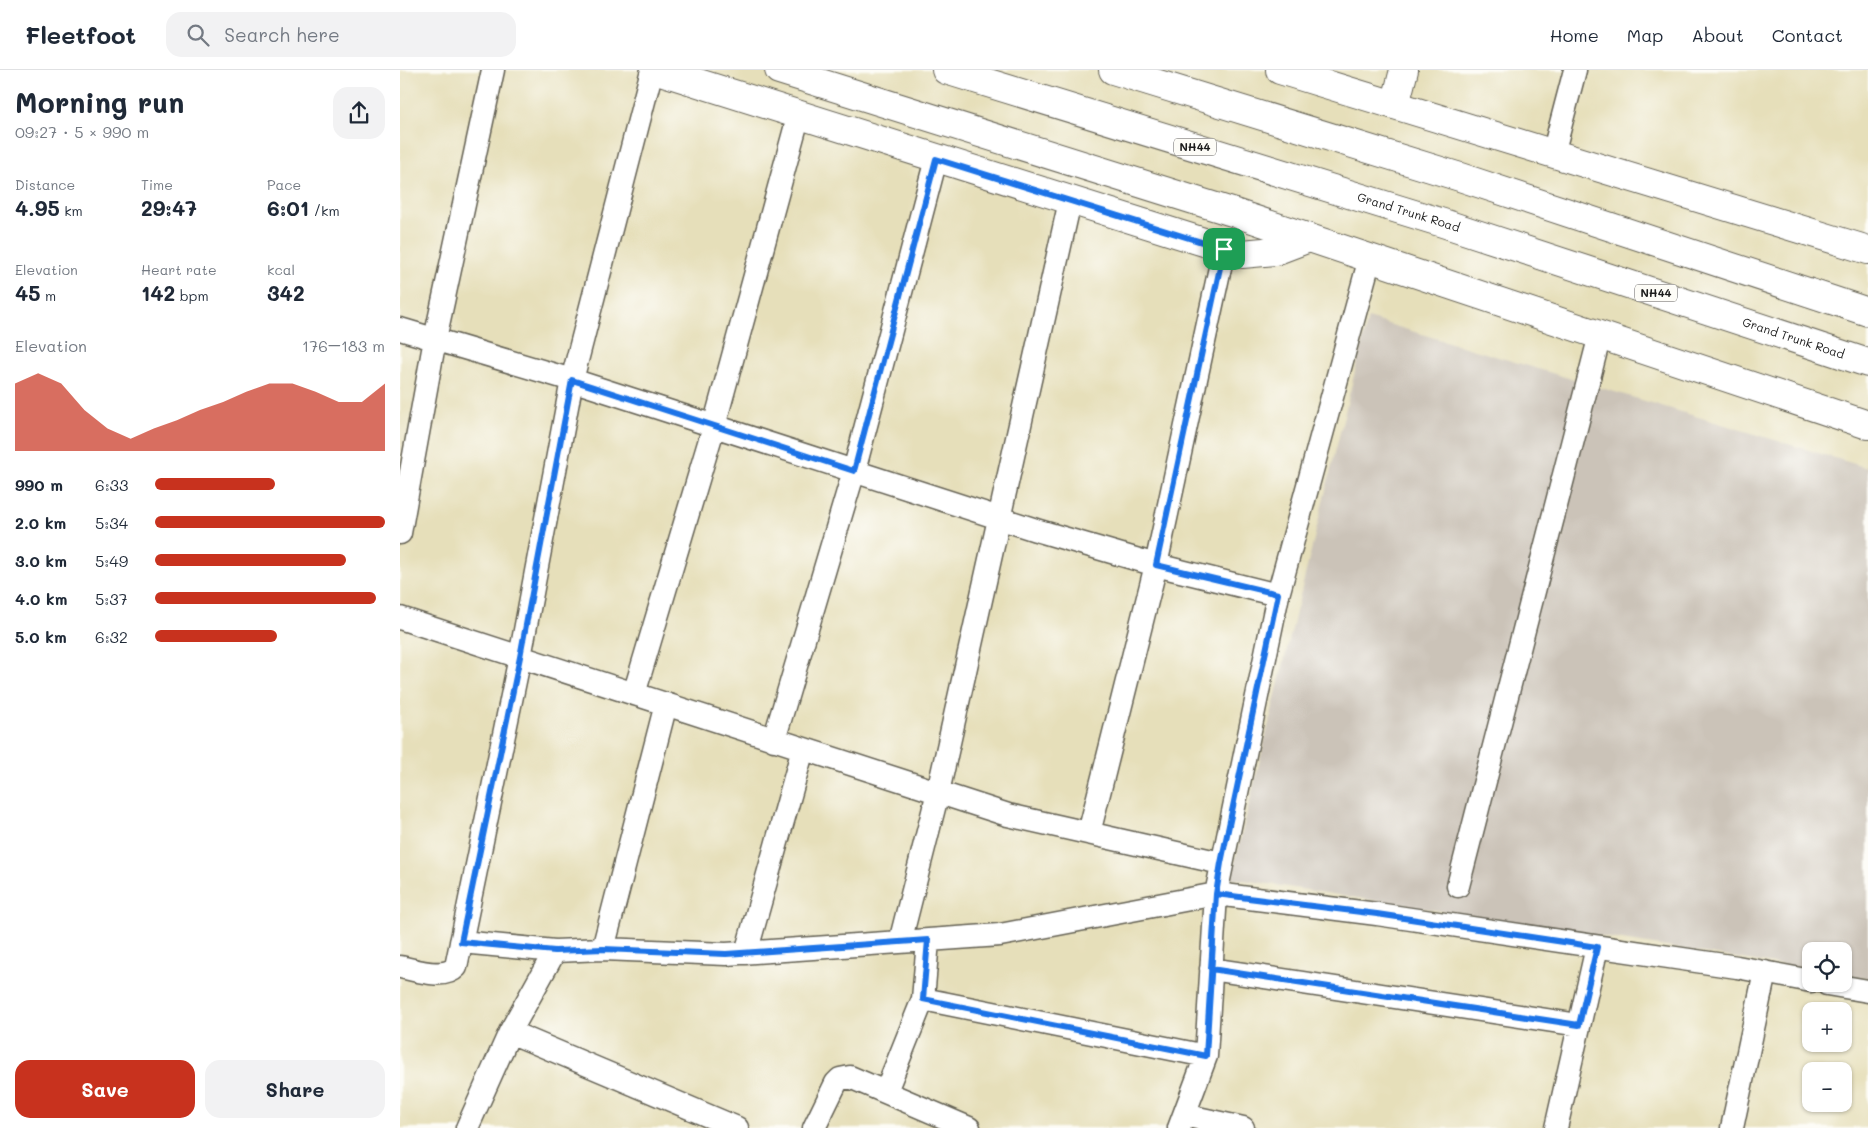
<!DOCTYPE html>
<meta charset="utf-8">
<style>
body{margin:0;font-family:Mali,sans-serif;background:#f2f2f3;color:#1f2937;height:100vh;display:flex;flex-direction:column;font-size:19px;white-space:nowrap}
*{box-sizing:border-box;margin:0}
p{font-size:16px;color:#747a83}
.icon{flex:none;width:28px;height:28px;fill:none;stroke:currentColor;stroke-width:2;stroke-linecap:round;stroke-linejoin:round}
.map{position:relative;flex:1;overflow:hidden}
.sheet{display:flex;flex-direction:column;background:#fff;width:400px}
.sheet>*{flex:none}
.fabs{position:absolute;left:1402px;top:872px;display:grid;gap:10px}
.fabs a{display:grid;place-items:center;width:50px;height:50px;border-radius:10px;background:#fff;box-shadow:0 1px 4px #0004;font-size:25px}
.pin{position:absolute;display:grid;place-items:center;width:42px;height:42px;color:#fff;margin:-21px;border-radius:10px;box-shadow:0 2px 8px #0006}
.round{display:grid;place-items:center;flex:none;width:52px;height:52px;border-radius:15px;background:#f2f2f3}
.summary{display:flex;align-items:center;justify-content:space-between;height:85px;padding:0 15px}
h1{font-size:28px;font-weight:800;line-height:38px}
.stats{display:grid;grid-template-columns:repeat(3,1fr);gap:8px;height:85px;padding:5px 15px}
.stats div{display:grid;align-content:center}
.stats b{font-size:21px;font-weight:800}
.stats small{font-size:14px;font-weight:400}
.stats p{font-size:14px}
.chart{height:140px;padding:10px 15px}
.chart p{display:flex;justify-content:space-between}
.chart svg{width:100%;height:90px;margin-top:5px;fill:#c8321e;opacity:.7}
.cta{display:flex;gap:10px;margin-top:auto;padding:10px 15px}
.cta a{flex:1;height:58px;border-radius:15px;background:#c8321e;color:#fff;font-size:20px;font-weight:800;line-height:58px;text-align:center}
.cta a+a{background:#f2f2f3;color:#1f2937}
ul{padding:0 15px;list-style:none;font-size:16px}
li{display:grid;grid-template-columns:80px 60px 1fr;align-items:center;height:38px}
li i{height:12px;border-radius:6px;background:#c8321e}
header{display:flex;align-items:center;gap:30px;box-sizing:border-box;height:70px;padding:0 25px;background:#fff;border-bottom:1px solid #e0e1e3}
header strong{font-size:24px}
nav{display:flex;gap:28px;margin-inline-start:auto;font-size:18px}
.search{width:350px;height:45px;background:#f2f2f3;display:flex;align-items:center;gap:12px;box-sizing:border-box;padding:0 18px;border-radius:15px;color:#747a83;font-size:19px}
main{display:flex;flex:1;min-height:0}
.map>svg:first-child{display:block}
.industrial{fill:#cbc3b8}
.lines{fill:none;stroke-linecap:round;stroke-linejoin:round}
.street-casing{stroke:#636053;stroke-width:25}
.secondary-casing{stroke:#636053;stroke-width:30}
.highway-casing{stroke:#636053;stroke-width:30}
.street{stroke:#fff;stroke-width:22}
.secondary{stroke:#fff;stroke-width:28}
.highway{stroke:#fff;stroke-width:28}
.route-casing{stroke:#fff;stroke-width:10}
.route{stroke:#1a73e8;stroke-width:6}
.labels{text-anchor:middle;stroke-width:4.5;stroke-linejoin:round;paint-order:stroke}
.shield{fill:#fdfcf7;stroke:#605f5e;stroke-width:1}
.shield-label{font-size:11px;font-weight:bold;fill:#1c1c1c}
.street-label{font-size:12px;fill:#1c1c1c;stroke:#fdfcf7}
</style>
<header>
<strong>Fleetfoot</strong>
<div class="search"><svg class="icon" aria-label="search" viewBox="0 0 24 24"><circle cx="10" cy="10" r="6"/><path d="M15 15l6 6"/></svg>Search here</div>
<nav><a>Home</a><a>Map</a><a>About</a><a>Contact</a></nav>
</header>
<main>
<section class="sheet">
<div class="summary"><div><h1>Morning run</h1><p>09:27 · 5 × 990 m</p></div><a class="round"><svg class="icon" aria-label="share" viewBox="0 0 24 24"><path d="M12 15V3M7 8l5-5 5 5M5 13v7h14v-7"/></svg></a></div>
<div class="stats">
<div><p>Distance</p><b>4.95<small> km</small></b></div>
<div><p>Time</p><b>29:47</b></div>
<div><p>Pace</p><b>6:01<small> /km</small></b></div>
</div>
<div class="stats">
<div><p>Elevation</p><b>45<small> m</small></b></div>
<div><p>Heart rate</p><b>142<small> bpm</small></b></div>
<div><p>kcal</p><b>342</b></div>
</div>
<div class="chart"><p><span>Elevation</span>176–183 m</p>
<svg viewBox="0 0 160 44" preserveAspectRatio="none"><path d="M0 44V11L10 6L20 11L30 24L40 33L50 38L60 33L70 29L80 24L90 20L100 15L110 11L120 11L130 15L140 20L150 20L160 11V44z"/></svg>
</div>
<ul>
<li><b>990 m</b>6:33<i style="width:52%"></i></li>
<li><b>2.0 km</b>5:34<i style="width:100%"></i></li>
<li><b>3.0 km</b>5:49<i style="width:83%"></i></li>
<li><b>4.0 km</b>5:37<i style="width:96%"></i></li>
<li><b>5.0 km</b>6:32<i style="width:53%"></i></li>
</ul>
<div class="cta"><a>Save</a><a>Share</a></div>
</section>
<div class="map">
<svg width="1468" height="1058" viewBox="0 0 1468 1058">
<rect width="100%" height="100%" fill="#fdfcf7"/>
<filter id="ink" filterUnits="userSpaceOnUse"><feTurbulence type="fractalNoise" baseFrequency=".02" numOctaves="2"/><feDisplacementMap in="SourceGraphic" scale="10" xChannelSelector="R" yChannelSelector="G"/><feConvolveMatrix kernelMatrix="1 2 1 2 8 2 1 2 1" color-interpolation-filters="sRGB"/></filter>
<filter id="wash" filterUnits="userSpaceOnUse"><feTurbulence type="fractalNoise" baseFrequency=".0096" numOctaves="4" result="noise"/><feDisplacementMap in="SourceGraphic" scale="20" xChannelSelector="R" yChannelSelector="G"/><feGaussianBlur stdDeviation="1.12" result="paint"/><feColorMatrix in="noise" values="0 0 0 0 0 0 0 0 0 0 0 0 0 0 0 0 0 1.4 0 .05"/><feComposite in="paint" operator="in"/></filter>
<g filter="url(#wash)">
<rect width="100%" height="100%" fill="#e6dfba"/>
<path class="industrial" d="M968,248L1468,398V909L1444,905V881H1411V900L831,808Z"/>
</g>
<g filter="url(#ink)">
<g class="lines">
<defs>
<path id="street" d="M1153,84L1175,0
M0,259L172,310L636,460L756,495L878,525
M0,463L35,269L93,0
M0,548L608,745L821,793
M234,624L314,356L399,44
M374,670L454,401L536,89
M689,763L756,495L824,179
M1058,816L1200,265
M61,872L155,881L203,879L326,884L600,865L816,824L977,844L1337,897L1411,911
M500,872L538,722L670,131
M203,879L266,634
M346,883L403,679
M0,897C16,900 44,910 56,897L120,587L172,310L252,0
M811,899L1179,955
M1427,914L1468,921
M523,929L806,986
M110,962L337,1058
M486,1021L523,929L528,871
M784,1045L843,1058
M67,1058L110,962L155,881
M414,1058L436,1013L440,1009L450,1007L569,1058
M779,1058L806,986L816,824L878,525L970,188
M1156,1058L1197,877
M1332,1058L1365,902"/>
<path id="secondary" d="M257,0L842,184L875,181L909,168
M995,35L1004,0"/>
<g id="highway">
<path d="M379,0L832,142L1468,355"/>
<path id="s1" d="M546,0L1043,153L1468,293"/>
<path d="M713,0L1060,107L1468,242"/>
<path d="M880,0L1468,180"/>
</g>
</defs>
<use href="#street" class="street-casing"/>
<use href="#secondary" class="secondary-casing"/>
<use href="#highway" class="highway-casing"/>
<use href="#street" class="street"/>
<use href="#secondary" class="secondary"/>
<use href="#highway" class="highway"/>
</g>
</g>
<g class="lines" filter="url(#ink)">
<defs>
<path id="route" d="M824,179L536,89L454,401L172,310L120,587L61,872L155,881L203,879L326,884L528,870L523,929L806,986L816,824L977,844L1197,877L1179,955L811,899L816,824L821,793L878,524L756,495L824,179"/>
</defs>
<use href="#route" class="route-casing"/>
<use href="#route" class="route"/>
</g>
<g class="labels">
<g class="shield">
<rect x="774" y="68.5" width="42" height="17" rx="4"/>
<rect x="1235" y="214.5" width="42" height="17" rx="4"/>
</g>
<g class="shield-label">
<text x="795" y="81">NH44</text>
<text x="1256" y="227">NH44</text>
</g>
<g class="street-label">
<text dy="4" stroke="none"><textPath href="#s1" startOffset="484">Grand Trunk Road</textPath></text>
<text dy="4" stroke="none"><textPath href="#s1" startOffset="889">Grand Trunk Road</textPath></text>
</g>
</g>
</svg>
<div class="fabs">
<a><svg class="icon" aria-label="locate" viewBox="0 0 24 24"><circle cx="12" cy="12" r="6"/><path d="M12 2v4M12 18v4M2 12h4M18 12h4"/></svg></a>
<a>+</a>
<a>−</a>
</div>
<div class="pin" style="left:824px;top:179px;background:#1e9e55"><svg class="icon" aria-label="arrive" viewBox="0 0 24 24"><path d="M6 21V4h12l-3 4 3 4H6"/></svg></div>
</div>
</main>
